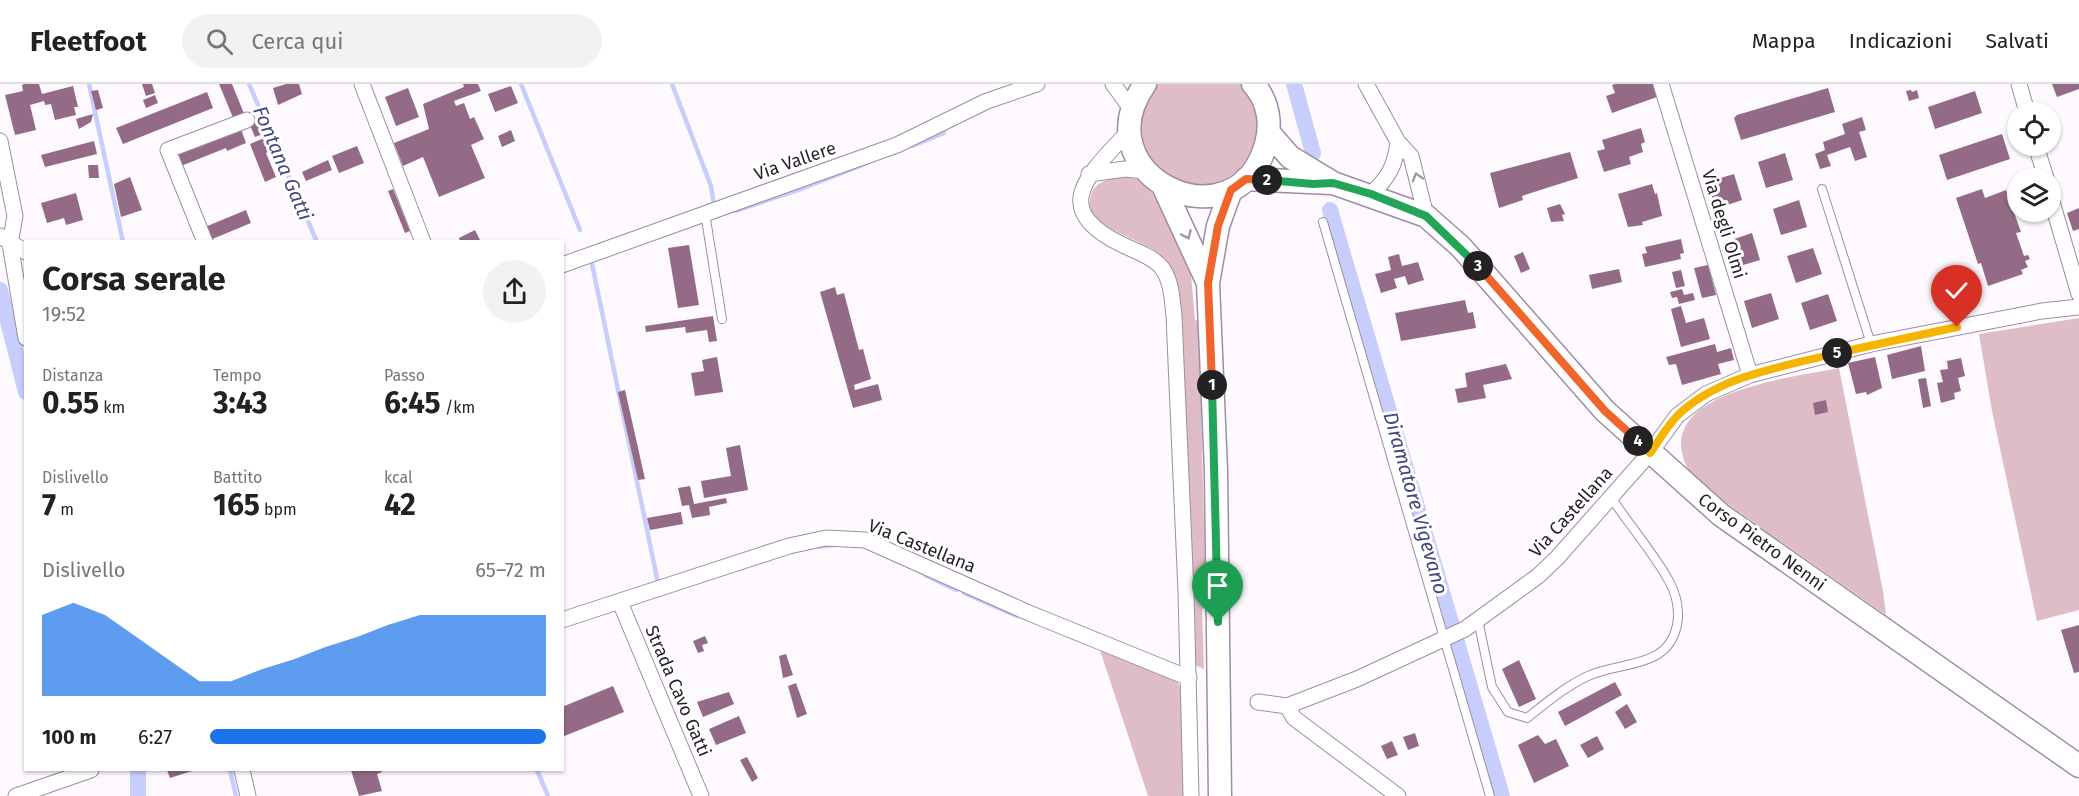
<!DOCTYPE html>
<html lang="it">
<meta charset="utf-8">
<style>
body{margin:0;font-family:"Fira Sans",sans-serif;background:#f2f2f2;color:#222;height:100vh;display:flex;flex-direction:column;font-size:22px;white-space:nowrap}
*{box-sizing:border-box;margin:0}
p{font-size:20px;color:#767676}
.icon{flex:none;width:33px;height:33px;fill:none;stroke:currentColor;stroke-width:2;stroke-linecap:round;stroke-linejoin:round}
.map{position:relative;flex:1;overflow:hidden}
.panel{position:absolute;left:24px;top:156px;width:540px;height:531px;display:flex;flex-direction:column;background:#fff;border-radius:0px;box-shadow:0 2px 4px #0004}
.panel>*{flex:none}
.buttons{position:absolute;left:2007px;top:18px;display:grid;gap:12px}
.buttons a{display:grid;place-items:center;width:54px;height:54px;border-radius:50%;background:#fff;box-shadow:0 2px 4px #0004;font-size:30px}
.pin{position:absolute;display:grid;place-items:center;width:51px;height:51px;color:#fff;margin:-62px -26px;border-radius:50% 50% 50% 0;rotate:-45deg;box-shadow:0 0 6px #0007}
.pin .icon{rotate:45deg}
.km{position:absolute;width:30px;height:30px;margin:-15px;border-radius:50%;background:#222;color:#fff;font-size:16px;line-height:30px;text-align:center}
.round{display:grid;place-items:center;flex:none;width:63px;height:63px;border-radius:32px;background:#f2f2f2}
.overview{display:flex;align-items:center;justify-content:space-between;height:102px;padding:0 18px}
h1{font-size:33px;font-weight:700;line-height:45px}
.figures{display:grid;grid-template-columns:repeat(3,1fr);gap:9px;height:102px;padding:6px 18px}
.figures div{display:grid;align-content:center}
.figures b{font-size:30px;font-weight:700}
.figures small{font-size:16px;font-weight:400}
.figures p{font-size:16px}
.chart{height:168px;padding:12px 18px}
.chart p{display:flex;justify-content:space-between}
.chart svg{width:100%;height:108px;margin-top:6px;fill:#1a73e8;opacity:.7}
ul{padding:0 18px;list-style:none;font-size:20px}
li{display:grid;grid-template-columns:96px 72px 1fr;align-items:center;height:45px}
li i{height:15px;border-radius:8px;background:#1a73e8}
header{display:flex;align-items:center;gap:36px;box-sizing:border-box;height:84px;padding:0 30px;background:#fff;border-bottom:2px solid #e0e0e0}
header strong{font-size:28px}
nav{display:flex;gap:33px;margin-inline-start:auto;font-size:21px}
.search{width:420px;height:54px;background:#f2f2f2;display:flex;align-items:center;gap:15px;box-sizing:border-box;padding:0 21px;border-radius:33px;color:#767676;font-size:22px}
.map>svg:first-child{display:block}
.green{fill:#debdc6}
.lines{fill:none;stroke-linecap:round;stroke-linejoin:round}
.stream{stroke:#c7cefc;stroke-width:4.5}
.canal{stroke:#c7cefc;stroke-width:16}
.building{fill:#946b86}
.service-casing{stroke:#a08ba6;stroke-width:10}
.minor-casing{stroke:#a08ba6;stroke-width:17}
.secondary-casing{stroke:#a08ba6;stroke-width:25}
.service{stroke:#fff;stroke-width:8}
.minor{stroke:#fff;stroke-width:15}
.secondary{stroke:#fff;stroke-width:22}
.oneway{stroke:#9e9a9f}
.split-1-casing{stroke:#fff;stroke-width:12}
.split-2-casing{stroke:#fff;stroke-width:12}
.split-3-casing{stroke:#fff;stroke-width:12}
.split-4-casing{stroke:#fff;stroke-width:12}
.split-5-casing{stroke:#fff;stroke-width:12}
.split-6-casing{stroke:#fff;stroke-width:12}
.split-1{stroke:#22a559;stroke-width:8}
.split-2{stroke:#f0652b;stroke-width:8}
.split-3{stroke:#22a559;stroke-width:8}
.split-4{stroke:#f0652b;stroke-width:8}
.split-5{stroke:#f5b400;stroke-width:8}
.split-6{stroke:#f5b400;stroke-width:8}
.labels{text-anchor:middle;stroke-width:6;stroke-linejoin:round;paint-order:stroke}
.street-label{font-size:18px;fill:#271e29;stroke:#fff}
.water-label{font-size:20px;font-style:italic;fill:#42467f;stroke:#fff}
</style>
<header>
<strong>Fleetfoot</strong>
<div class="search"><svg class="icon" aria-label="search" viewBox="0 0 24 24"><circle cx="10" cy="10" r="6"/><path d="M15 15l6 6"/></svg>Cerca qui</div>
<nav><a>Mappa</a><a>Indicazioni</a><a>Salvati</a></nav>
</header>
<div class="map">
<svg width="2079" height="712" viewBox="0 0 2079 712">
<rect width="100%" height="100%" fill="#fef9ff"/>
<path class="green" d="M1158,0H1243C1257,17 1262,39 1254,60C1220,149 1097,76 1158,0Z
M1126,92L1139,96L1156,113L1190,179L1195,236L1199,237L1206,524L1202,525L1204,585L1193,580V488L1179,213C1175,197 1173,182 1160,171C1143,154 1080,143 1091,111C1096,96 1112,94 1126,92Z
M2079,234V526L2037,537L1992,327L1979,250Z
M1839,284L1883,507L1886,531L1695,397C1635,310 1785,295 1839,284Z
M1099,563L1175,594L1183,608L1184,712H1148Z"/>
<g class="lines">
<path class="stream" d="M89,0L123,158
M249,0L317,158
M521,0L580,146
M672,0L711,102L714,121
M912,62L944,49
M735,127L801,105L865,80
M588,176L591,175L658,499
M815,463L834,461
M925,491L956,506
M964,509L1017,532
M230,686L236,712
M537,686L548,712"/>
<path class="canal" d="M1294,0L1313,69
M1330,126L1502,712
M0,206L26,308
M138,686V712"/>
</g>
<path class="building" d="M24,0H39L42,10L73,2L78,23H74L76,31L55,36L51,20L45,21L44,17L30,21L36,46L15,51L5,11L23,7L22,1Z
M142,0H152L155,9L146,12Z
M219,0H232L245,32L234,36Z
M286,0H299L302,10L278,21L273,4Z
M463,0H478L481,7L454,17L456,22L464,19L470,35L474,33L484,55L471,61L485,94L439,113L423,73L403,82L394,59L429,45L423,20L464,3Z
M1615,0H1653L1657,13L1612,29L1606,12L1615,9L1612,1Z
M2052,0H2079V5L2057,13Z
M511,2L518,19L495,28L488,10Z
M408,4L419,33L396,42L385,13Z
M1828,4L1835,28L1741,56L1734,34L1737,31Z
M98,6L103,24L96,26L91,7Z
M1911,6L1912,8L1917,6L1919,14L1909,17L1906,7Z
M1975,7L1982,29L1935,45L1928,23Z
M207,8L213,24L123,60L116,44Z
M155,11L158,19L146,24L143,16Z
M93,30L91,38L79,45L76,35Z
M1862,33L1866,46L1859,48L1867,73L1855,77L1850,63L1827,71L1831,82L1820,85L1815,70L1825,66L1823,58L1845,50L1842,40Z
M258,38L263,50L255,53L250,41Z
M1641,44L1645,58L1641,60L1643,68L1629,73L1631,80L1604,88L1597,67L1605,65L1602,56Z
M241,45L246,59L227,67L226,64L181,82L176,71Z
M511,46L515,57L502,63L498,52Z
M2002,50L2010,75L1947,96L1939,71Z
M264,54L270,67L266,69L276,93L265,98L250,60Z
M94,57L97,70L45,83L41,71Z
M357,62L364,79L339,89L332,72Z
M1570,68L1578,94L1522,112L1523,116L1499,124L1490,89Z
M1785,69L1793,96L1766,104L1758,78Z
M328,76L332,86L306,97L302,88Z
M88,81H98L99,94H89Z
M1734,90L1742,116L1716,125L1707,98Z
M130,93L142,126L121,133L114,100Z
M1652,100L1655,110L1657,109L1662,132L1642,138L1643,141L1628,143L1618,110Z
M393,105L410,147L405,149L388,107Z
M1982,105L1985,114L2006,106L2021,148L2016,149L2024,172L2028,171L2030,175L2025,177L2028,183L2021,186L2023,190L1988,202L1981,179L1978,180L1956,114Z
M76,109L83,136L66,141L64,134L47,139L41,119Z
M1799,116L1807,143L1781,151L1773,125Z
M1560,120L1565,130L1562,131L1564,137L1551,138L1547,124Z
M2079,124V145L2073,147L2067,129Z
M246,126L251,139L210,156L205,143Z
M475,146L481,158H460L459,154Z
M1752,149L1760,176L1733,184L1725,158Z
M1681,155L1684,169L1680,170L1681,175L1645,183L1642,170L1647,169L1645,163Z
M689,161L699,221L678,224L668,164Z
M1813,164L1822,190L1796,199L1787,172Z
M1523,168L1530,185L1521,189L1514,172Z
M1399,170L1402,182L1418,178L1424,196L1408,201L1405,192L1394,195L1397,204L1381,209L1375,190L1391,186L1388,173Z
M1708,181L1716,211L1702,214L1694,184Z
M1619,185L1622,198L1592,205L1589,191Z
M1681,186L1685,202L1676,204L1672,188Z
M835,203L837,211L844,209L859,266L863,265L871,295L854,301L855,306L878,300L882,316L853,324L820,208Z
M1682,205L1684,211L1693,209L1695,216L1679,220L1677,213L1672,214L1670,208Z
M1771,209L1779,235L1752,244L1744,217Z
M1828,210L1837,237L1810,246L1801,219Z
M1465,216L1468,229L1473,228L1476,244L1401,257L1395,229Z
M1681,222L1686,239L1704,234L1710,255L1681,263L1671,225Z
M713,232L717,257L709,258L707,246L686,249L685,243L646,248L645,242Z
M1715,260L1717,268L1731,264L1734,276L1718,280L1721,290L1682,301L1676,280L1669,281L1666,273Z
M1921,262L1925,287L1892,295L1887,271Z
M717,273L723,308L695,312L691,289L704,287L702,276Z
M1875,273L1882,304L1867,311L1866,308L1856,310L1848,279Z
M1961,274L1965,292L1958,294L1961,307L1954,309L1955,315L1941,319L1937,299L1943,298L1940,286L1948,285L1947,277Z
M1506,280L1512,295L1483,301L1486,314L1458,319L1455,305L1467,303L1465,289Z
M1926,294L1931,322L1923,324L1918,295Z
M625,306L645,395L638,396L618,308Z
M1826,316L1828,328L1815,331L1813,319Z
M740,361L748,406L704,414L701,397L731,392L726,364Z
M690,402L694,420L726,414L727,419L709,423L710,431L692,434L689,421L682,422L678,404Z
M681,428L683,440L650,446L647,434Z
M2079,541V588L2074,589L2061,546Z
M705,552L708,559L702,561L704,567L698,569L693,557Z
M786,570L793,591L783,594L779,572Z
M1519,576L1536,615L1519,623L1502,585Z
M1615,598L1622,611L1565,642L1558,628Z
M796,599L807,630L797,634L788,602Z
M613,602L624,628L562,653V623Z
M729,608L734,620L703,633L697,618Z
M1627,620L1637,638L1625,645L1615,628Z
M739,632L746,649L716,661L709,645Z
M1415,649L1419,662L1408,666L1403,653Z
M1538,651L1545,660L1556,655L1569,682L1534,699L1518,661Z
M1597,652L1604,665L1588,674L1580,661Z
M1392,657L1398,671L1387,675L1381,662Z
M747,673L758,694L752,698L740,676Z
M167,686H195L170,694Z
M351,686H381L382,688L377,690L382,707L359,712Z"/>
<g class="lines">
<defs>
<path id="service" d="M1822,105L1871,260
M705,129L722,235
M1323,138L1490,712
M1478,536L1492,603L1508,628L1527,634C1546,619 1566,602 1588,592C1622,577 1668,585 1677,541C1680,525 1676,510 1669,497C1653,468 1629,441 1611,413"/>
<path id="minor" d="M362,0L423,158
M1113,0L1132,26
M1366,0L1398,58L1411,72L1426,132
M1661,0L1750,291
M2019,0L2027,28
M1129,47C1089,90 1047,125 1123,161C1135,167 1154,173 1162,184C1172,198 1172,215 1174,232L1186,508L1191,712
M0,57L15,132L10,160L26,254
M2036,62L2046,94
M1089,90L1125,85L1145,87
M1371,110C1389,93 1395,82 1398,58
M2050,111L2079,210
M0,152L26,168
M205,158L168,66L247,36
M562,181L897,61L987,17L1037,0
M620,518L701,712
M562,536L789,462L826,454L865,456L1029,529L1189,594
M1258,618L1287,622L1357,595L1465,545L1538,492L1557,474L1650,369L1677,332L1706,310L1750,291L1871,260L2042,227L2079,223
M1287,622L1294,634L1398,712
M242,686L248,712
M16,712L91,686"/>
<path id="secondary" d="M1145,0C1080,93 1237,166 1266,60C1272,39 1268,16 1253,0
M1269,49L1290,73L1333,99L1426,132L1461,163L1605,327L1721,431L2079,682
M1246,95L1331,99
M1164,104L1208,199
M1220,712L1216,387L1208,199L1218,142L1231,106"/>
</defs>
<use href="#service" class="service-casing"/>
<use href="#minor" class="minor-casing"/>
<use href="#secondary" class="secondary-casing"/>
<use href="#service" class="service"/>
<use href="#minor" class="minor"/>
<use href="#secondary" class="secondary"/>
</g>
<defs><path id="oneway-chevron" d="M-2-3.5L2.5 0L-2 3.5" fill="none" stroke-width="1.6" stroke-linecap="round" stroke-linejoin="round" transform="scale(1.5)"/></defs>
<g class="oneway">
<use href="#oneway-chevron" transform="translate(1417 93) rotate(-106)"/>
<use href="#oneway-chevron" transform="translate(1187 151) rotate(66)"/>
</g>
<g class="lines">
<defs>
<path id="split-1" d="M1212,301L1218,538"/>
<path id="split-2" d="M1212,301L1208,199L1218,142L1231,106L1246,95L1267,96"/>
<path id="split-3" d="M1267,96L1313,100L1333,99L1371,110L1426,132L1478,182"/>
<path id="split-4" d="M1478,182L1605,327L1638,357"/>
<path id="split-5" d="M1638,357L1650,369C1659,357 1667,342 1678,331C1720,291 1783,283 1837,269"/>
<path id="split-6" d="M1837,269L1957,243"/>
</defs>
<use href="#split-1" class="split-1-casing"/>
<use href="#split-2" class="split-2-casing"/>
<use href="#split-3" class="split-3-casing"/>
<use href="#split-4" class="split-4-casing"/>
<use href="#split-5" class="split-5-casing"/>
<use href="#split-6" class="split-6-casing"/>
<use href="#split-1" class="split-1"/>
<use href="#split-2" class="split-2"/>
<use href="#split-3" class="split-3"/>
<use href="#split-4" class="split-4"/>
<use href="#split-5" class="split-5"/>
<use href="#split-6" class="split-6"/>
</g>
<g class="labels">
<g class="street-label">
<text transform="translate(795 77) rotate(-19)" y="6">Via Vallere</text>
<text transform="translate(1724 140) rotate(73)" y="6">Via degli Olmi</text>
<text transform="translate(1571 428) rotate(-48)" y="6">Via Castellana</text>
<text transform="translate(1762 458) rotate(36)" y="6">Corso Pietro Nenni</text>
<text transform="translate(922 462) rotate(22)" y="6">Via Castellana</text>
<text transform="translate(678 607) rotate(67)" y="6">Strada Cavo Gatti</text>
</g>
<g class="water-label">
<text transform="translate(283 79) rotate(67)" y="7">Fontana Gatti</text>
<text transform="translate(1416 419) rotate(74)" y="7">Diramatore Vigevano</text>
</g>
</g>
</svg>
<div class="buttons">
<a><svg class="icon" aria-label="locate" viewBox="0 0 24 24"><circle cx="12" cy="12" r="6"/><path d="M12 2v4M12 18v4M2 12h4M18 12h4"/></svg></a>
<a><svg class="icon" aria-label="layers" viewBox="0 0 24 24"><path d="M12 4l9 5-9 5-9-5zM3 14l9 5 9-5"/></svg></a>
</div>
<div class="pin" style="left:1218px;top:538px;background:#1e9e55"><svg class="icon" aria-label="arrive" viewBox="0 0 24 24"><path d="M6 21V4h12l-3 4 3 4H6"/></svg></div>
<div class="pin" style="left:1957px;top:243px;background:#d93025"><svg class="icon" aria-label="check" viewBox="0 0 24 24"><path d="M5 12l5 5 9-10"/></svg></div>
<b class="km" style="left:1212px;top:301px">1</b>
<b class="km" style="left:1267px;top:96px">2</b>
<b class="km" style="left:1478px;top:182px">3</b>
<b class="km" style="left:1638px;top:357px">4</b>
<b class="km" style="left:1837px;top:269px">5</b>
<section class="panel">
<div class="overview"><div><h1>Corsa serale</h1><p>19:52</p></div><a class="round"><svg class="icon" aria-label="share" viewBox="0 0 24 24"><path d="M12 15V3M7 8l5-5 5 5M5 13v7h14v-7"/></svg></a></div>
<div class="figures">
<div><p>Distanza</p><b>0.55<small> km</small></b></div>
<div><p>Tempo</p><b>3:43</b></div>
<div><p>Passo</p><b>6:45<small> /km</small></b></div>
</div>
<div class="figures">
<div><p>Dislivello</p><b>7<small> m</small></b></div>
<div><p>Battito</p><b>165<small> bpm</small></b></div>
<div><p>kcal</p><b>42</b></div>
</div>
<div class="chart"><p><span>Dislivello</span>65–72 m</p>
<svg viewBox="0 0 160 44" preserveAspectRatio="none"><path d="M0 44V11L10 6L20 11L30 20L40 29L50 38L60 38L70 33L80 29L90 24L100 20L110 15L120 11L130 11L140 11L150 11L160 11V44z"/></svg>
</div>
<ul>
<li><b>100 m</b>6:27<i style="width:100%"></i></li>
</ul>
</section>
</div>
